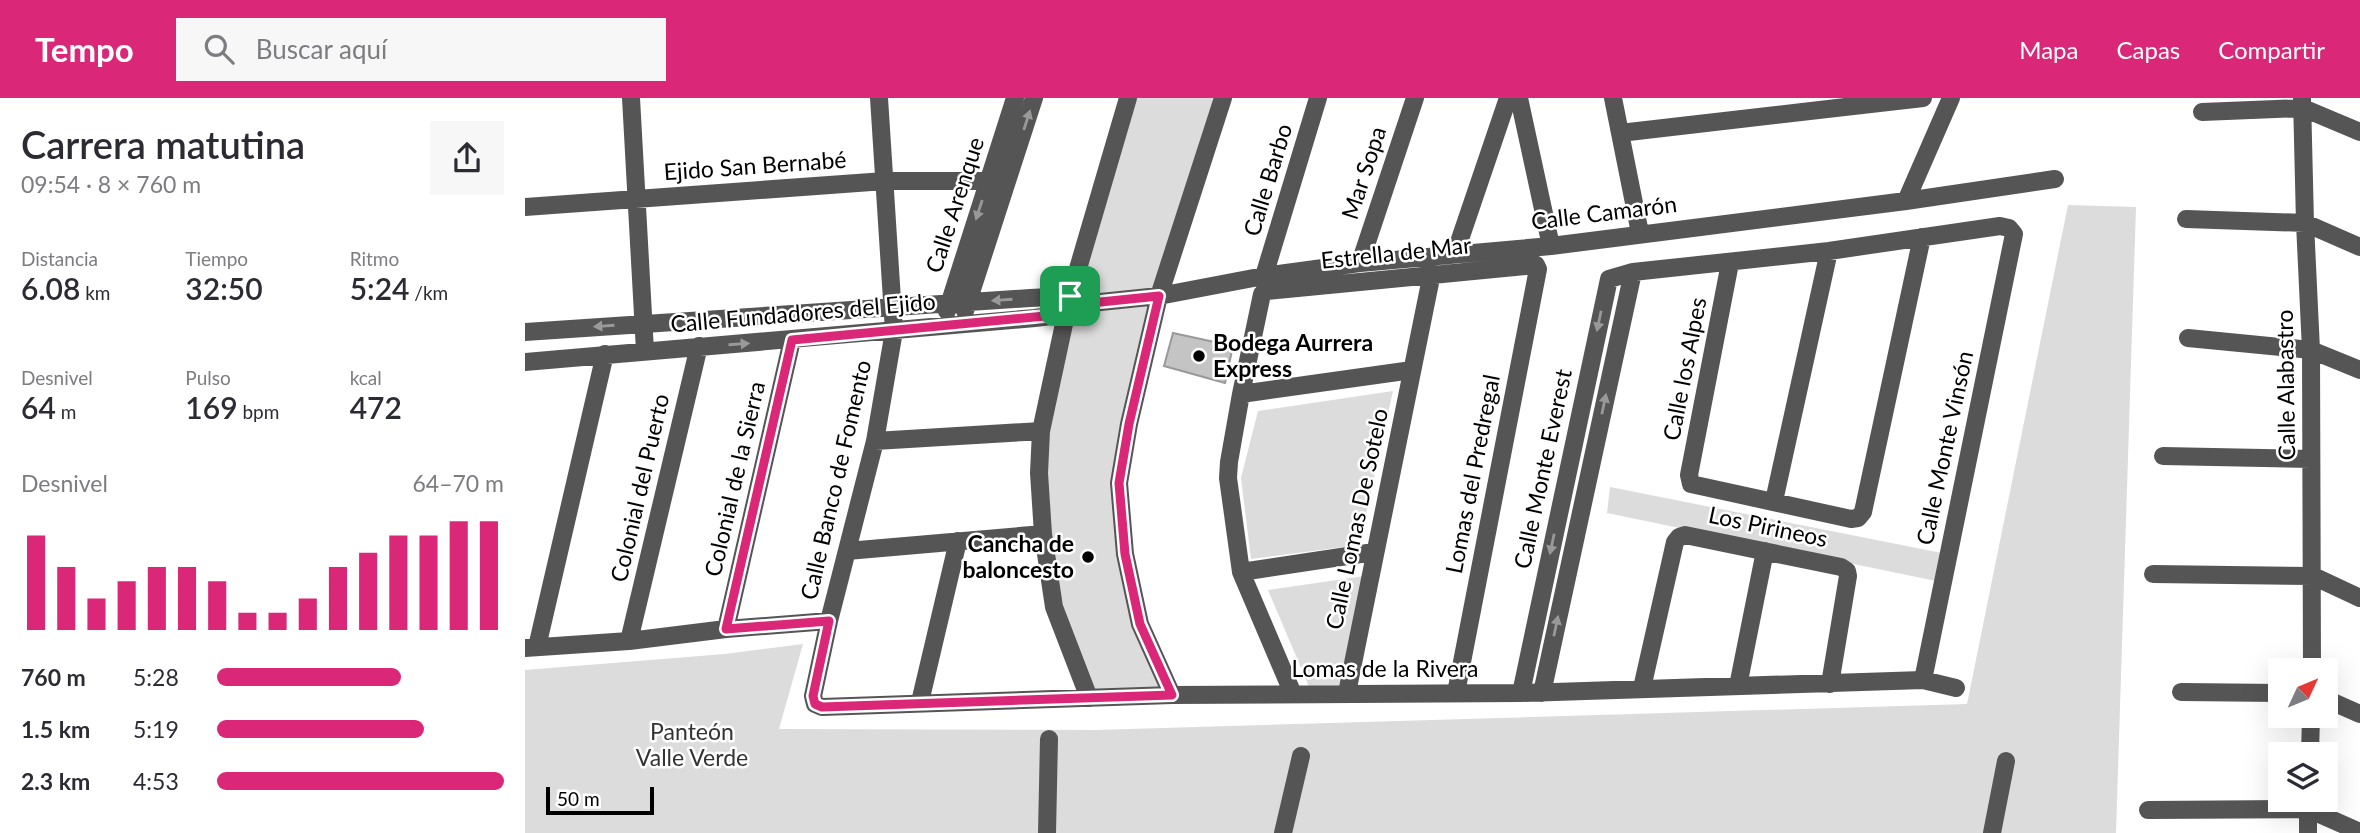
<!DOCTYPE html>
<html lang="es">
<meta charset="utf-8">
<style>
body{margin:0;font-family:Lato,sans-serif;background:#f7f7f7;color:#2b2b33;height:100vh;display:flex;flex-direction:column;font-size:26px;white-space:nowrap}
*{box-sizing:border-box;margin:0}
p{font-size:23px;color:#7c7c81}
.icon{flex:none;width:38px;height:38px;fill:none;stroke:currentColor;stroke-width:2;stroke-linecap:round;stroke-linejoin:round}
.map{position:relative;flex:1;overflow:hidden}
.panel{display:flex;flex-direction:column;background:#fff;width:525px}
.panel>*{flex:none}
.needle{width:46px;rotate:46deg}
.fabs{position:absolute;left:1743px;top:560px;display:grid;gap:14px}
.fabs a{display:grid;place-items:center;width:70px;height:70px;border-radius:0px;background:#fff;box-shadow:0 7px 28px #0002;font-size:35px}
.scale{position:absolute;left:21px;bottom:18px;width:108px;box-sizing:border-box;padding-left:7px;border:4px solid #000;border-top:0;font-size:19px;line-height:24px;white-space:nowrap;color:#000;-webkit-text-stroke:5px #fff;paint-order:stroke}
.pin{position:absolute;display:grid;place-items:center;width:60px;height:60px;color:#fff;margin:-30px;border-radius:14px;box-shadow:0 4px 10px #0006}
.round{display:grid;place-items:center;flex:none;width:74px;height:74px;border-radius:0px;background:#f7f7f7}
.overview{display:flex;align-items:center;justify-content:space-between;height:119px;padding:0 21px}
h1{font-size:38px;font-weight:600;line-height:52px}
.stats{display:grid;grid-template-columns:repeat(3,1fr);gap:10px;height:119px;padding:7px 21px}
.stats div{display:grid;align-content:center}
.stats b{font-size:30px;font-weight:600}
.stats small{font-size:19px;font-weight:400}
.stats p{font-size:19px}
.chart{height:196px;padding:14px 21px}
.chart p{display:flex;justify-content:space-between}
.chart svg{width:100%;height:126px;margin-top:7px;stroke:#db2777;stroke-width:6}
ul{padding:0 21px;list-style:none;font-size:23px}
li{display:grid;grid-template-columns:112px 84px 1fr;align-items:center;height:52px}
li i{height:18px;border-radius:9px;background:#db2777}
header{display:flex;align-items:center;gap:42px;box-sizing:border-box;height:98px;padding:0 35px;background:#db2777;color:#fff}
header strong{font-size:33px}
nav{display:flex;gap:38px;margin-inline-start:auto;font-size:24px}
.search{width:490px;height:63px;background:#f7f7f7;display:flex;align-items:center;gap:18px;box-sizing:border-box;padding:0 24px;border-radius:0px;color:#7c7c81;font-size:26px}
main{display:flex;flex:1;min-height:0}
.map>svg:first-child{display:block}
.green{fill:#dcdcdc}
.building{fill:#c4c4c4;stroke:#999;stroke-width:2}
.lines{fill:none;stroke-linecap:round;stroke-linejoin:round}
.minor{stroke:#555;stroke-width:18}
.oneway{fill:#999}
.route-casing{stroke:#fff;stroke-width:14}
.route{stroke:#db2777;stroke-width:9}
.poi-dot{fill:#000;stroke:#fff;stroke-width:2.5}
.labels{text-anchor:middle;stroke-width:5;stroke-linejoin:round;paint-order:stroke}
.street-label{font-size:23px;fill:#000;stroke:#fff}
.poi-label{font-size:23px;font-weight:bold;fill:#000;stroke:#fff;text-anchor:start}
.park-label{font-size:23px;fill:#333;stroke:#fff}
</style>
<header>
<strong>Tempo</strong>
<div class="search"><svg class="icon" aria-label="search" viewBox="0 0 24 24"><circle cx="10" cy="10" r="6"/><path d="M15 15l6 6"/></svg>Buscar aquí</div>
<nav><a>Mapa</a><a>Capas</a><a>Compartir</a></nav>
</header>
<main>
<section class="panel">
<div class="overview"><div><h1>Carrera matutina</h1><p>09:54 · 8 × 760 m</p></div><a class="round"><svg class="icon" aria-label="share" viewBox="0 0 24 24"><path d="M12 15V3M7 8l5-5 5 5M5 13v7h14v-7"/></svg></a></div>
<div class="stats">
<div><p>Distancia</p><b>6.08<small> km</small></b></div>
<div><p>Tiempo</p><b>32:50</b></div>
<div><p>Ritmo</p><b>5:24<small> /km</small></b></div>
</div>
<div class="stats">
<div><p>Desnivel</p><b>64<small> m</small></b></div>
<div><p>Pulso</p><b>169<small> bpm</small></b></div>
<div><p>kcal</p><b>472</b></div>
</div>
<div class="chart"><p><span>Desnivel</span>64–70 m</p>
<svg viewBox="0 0 160 44" preserveAspectRatio="none"><path d="M5 44V11M15 44V22M25 44V33M35 44V27M45 44V22M55 44V22M65 44V27M75 44V38M85 44V38M95 44V33M105 44V22M115 44V17M125 44V11M135 44V11M145 44V6M155 44V6"/></svg>
</div>
<ul>
<li><b>760 m</b>5:28<i style="width:64%"></i></li>
<li><b>1.5 km</b>5:19<i style="width:72%"></i></li>
<li><b>2.3 km</b>4:53<i style="width:100%"></i></li>
</ul>
</section>
<div class="map">
<svg width="1835" height="735" viewBox="0 0 1835 735">
<rect width="100%" height="100%" fill="#fff"/>
<path class="green" d="M603,0H698L604,326L600,456L647,597L564,600L529,509L516,333L546,198Z
M1543,107L1611,109L1591,735H0V572L200,556L278,546L254,631L571,632L1442,606Z
M868,293L834,447L726,461L716,380L733,313Z
M1085,389L1417,455L1411,483L1082,415Z
M839,478L820,588L785,591L743,492Z"/>
<path class="building" d="M648,235L708,248L700,285L639,268Z"/>
<g class="lines">
<path class="minor" d="M106,0L120,253
M354,0L369,233L350,343L304,523L288,598L290,606L297,609L647,597L996,595L1398,582L1431,590
M994,0L1026,148
M1088,0L1115,135
M1777,0L1780,125L1786,252L1787,572
M1677,14L1778,10L1835,34
M1095,35L1398,0
M1381,103L1426,0
M0,109L360,83H463
M1661,121L1780,125L1835,149
M930,156L983,0
M835,165L890,0
M1205,165L1164,377L1166,386L1326,421L1333,420L1338,414L1397,139
M739,178L793,0
M422,213L490,0
M440,213L509,0
M0,234L505,200L545,198L553,204
M1663,240L1786,252L1835,272
M0,264L510,220L541,216L556,206L634,198L739,178L835,165L1026,148L1381,103L1530,81
M716,296L887,272
M350,343L516,333
M1638,358L1786,361
M1249,403L1304,153
M322,453L518,436
M716,474L849,454
M1628,476L1788,478L1835,500
M201,531L267,242
M104,543L174,248
M12,549L80,256
M0,550L104,543L201,531L304,523
M1213,588L1240,453
M1117,590L1150,444L1154,439L1160,437L1316,469L1322,473L1323,478L1305,586
M1656,594L1755,595
M822,595L907,175
M996,595L1084,181L1108,174L1304,153L1475,128L1484,130L1489,136L1398,582
M1017,595L1108,174
M768,596L716,474L703,380L704,364L716,296L737,196L741,193L1011,167L1013,171L931,595
M647,597L615,526L600,456L594,385L604,326L634,198L698,0
M564,600L529,509L518,436L514,375L516,333L545,198L603,0
M1801,601L1835,616
M395,604L433,443
M1785,656L1786,618
M1783,704V735
M1623,712L1783,711L1835,734
M522,735L524,641
M758,735L776,658
M1467,735L1481,663"/>
</g>
<defs><path id="oneway-solid" d="M-6-.8H1V-3.2L6.5 0L1 3.2V.8H-6Z" transform="scale(1.75)"/></defs>
<g class="oneway">
<use href="#oneway-solid" transform="translate(502 22) rotate(-72)"/>
<use href="#oneway-solid" transform="translate(454 112) rotate(108)"/>
<use href="#oneway-solid" transform="translate(477 202) rotate(176)"/>
<use href="#oneway-solid" transform="translate(1074 223) rotate(102)"/>
<use href="#oneway-solid" transform="translate(79 228) rotate(176)"/>
<use href="#oneway-solid" transform="translate(214 246) rotate(-4)"/>
<use href="#oneway-solid" transform="translate(1079 306) rotate(-78)"/>
<use href="#oneway-solid" transform="translate(1027 446) rotate(102)"/>
<use href="#oneway-solid" transform="translate(1031 528) rotate(-78)"/>
</g>
<g class="lines">
<defs>
<path id="route" d="M545,198L556,206L634,198L604,326L594,385L600,456L615,526L647,597L297,609L290,606L288,598L304,523L201,531L267,242L541,216Z"/>
</defs>
<use href="#route" class="route-casing"/>
<use href="#route" class="route"/>
</g>
<g class="poi-dot">
<circle cx="674" cy="258" r="7"/>
<circle cx="563" cy="459" r="7"/>
</g>
<g class="labels">
<g class="street-label">
<text transform="translate(230 68) rotate(-4)" y="8">Ejido San Bernabé</text>
<text transform="translate(839 75) rotate(-72)" y="8">Mar Sopa</text>
<text transform="translate(743 82) rotate(-73)" y="8">Calle Barbo</text>
<text transform="translate(430 107) rotate(-72)" y="8">Calle Arenque</text>
<text transform="translate(1079 115) rotate(-7)" y="8">Calle Camarón</text>
<text transform="translate(871 155) rotate(-6)" y="8">Estrella de Mar</text>
<text transform="translate(278 215) rotate(-5)" y="8">Calle Fundadores del Ejido</text>
<text transform="translate(1160 271) rotate(-79)" y="8">Calle los Alpes</text>
<text transform="translate(1761 287) rotate(-91)" y="8">Calle Alabastro</text>
<text transform="translate(1420 350) rotate(-78)" y="8">Calle Monte Vinsón</text>
<text transform="translate(1018 371) rotate(-78)" y="8">Calle Monte Everest</text>
<text transform="translate(948 376) rotate(-79)" y="8">Lomas del Predregal</text>
<text transform="translate(210 381) rotate(-77)" y="8">Colonial de la Sierra</text>
<text transform="translate(311 382) rotate(-77)" y="8">Calle Banco de Fomento</text>
<text transform="translate(115 390) rotate(-77)" y="8">Colonial del Puerto</text>
<text transform="translate(832 421) rotate(-78)" y="8">Calle Lomas De Sotelo</text>
<text transform="translate(1243 429) rotate(12)" y="8">Los Pirineos</text>
<text x="860" y="579">Lomas de la Rivera</text>
</g>
<g class="poi-label">
<text x="688" y="253">Bodega Aurrera<tspan x="688" dy="26">Express</tspan></text>
<text x="549" y="454" text-anchor="end">Cancha de<tspan x="549" dy="26">baloncesto</tspan></text>
</g>
<g class="park-label">
<text x="167" y="642">Panteón<tspan x="167" dy="26">Valle Verde</tspan></text>
</g>
</g>
</svg>
<div class="fabs">
<a><svg class="needle" viewBox="-14 -14 28 28"><path d="M0-13l5 13h-10z" fill="#e53935"/><path d="M0 13l5-13h-10z" fill="#7c7c81"/></svg></a>
<a><svg class="icon" aria-label="layers" viewBox="0 0 24 24"><path d="M12 4l9 5-9 5-9-5zM3 14l9 5 9-5"/></svg></a>
</div>
<div class="scale">50 m</div>
<div class="pin" style="left:545px;top:198px;background:#1e9e55"><svg class="icon" aria-label="arrive" viewBox="0 0 24 24"><path d="M6 21V4h12l-3 4 3 4H6"/></svg></div>
</div>
</main>
